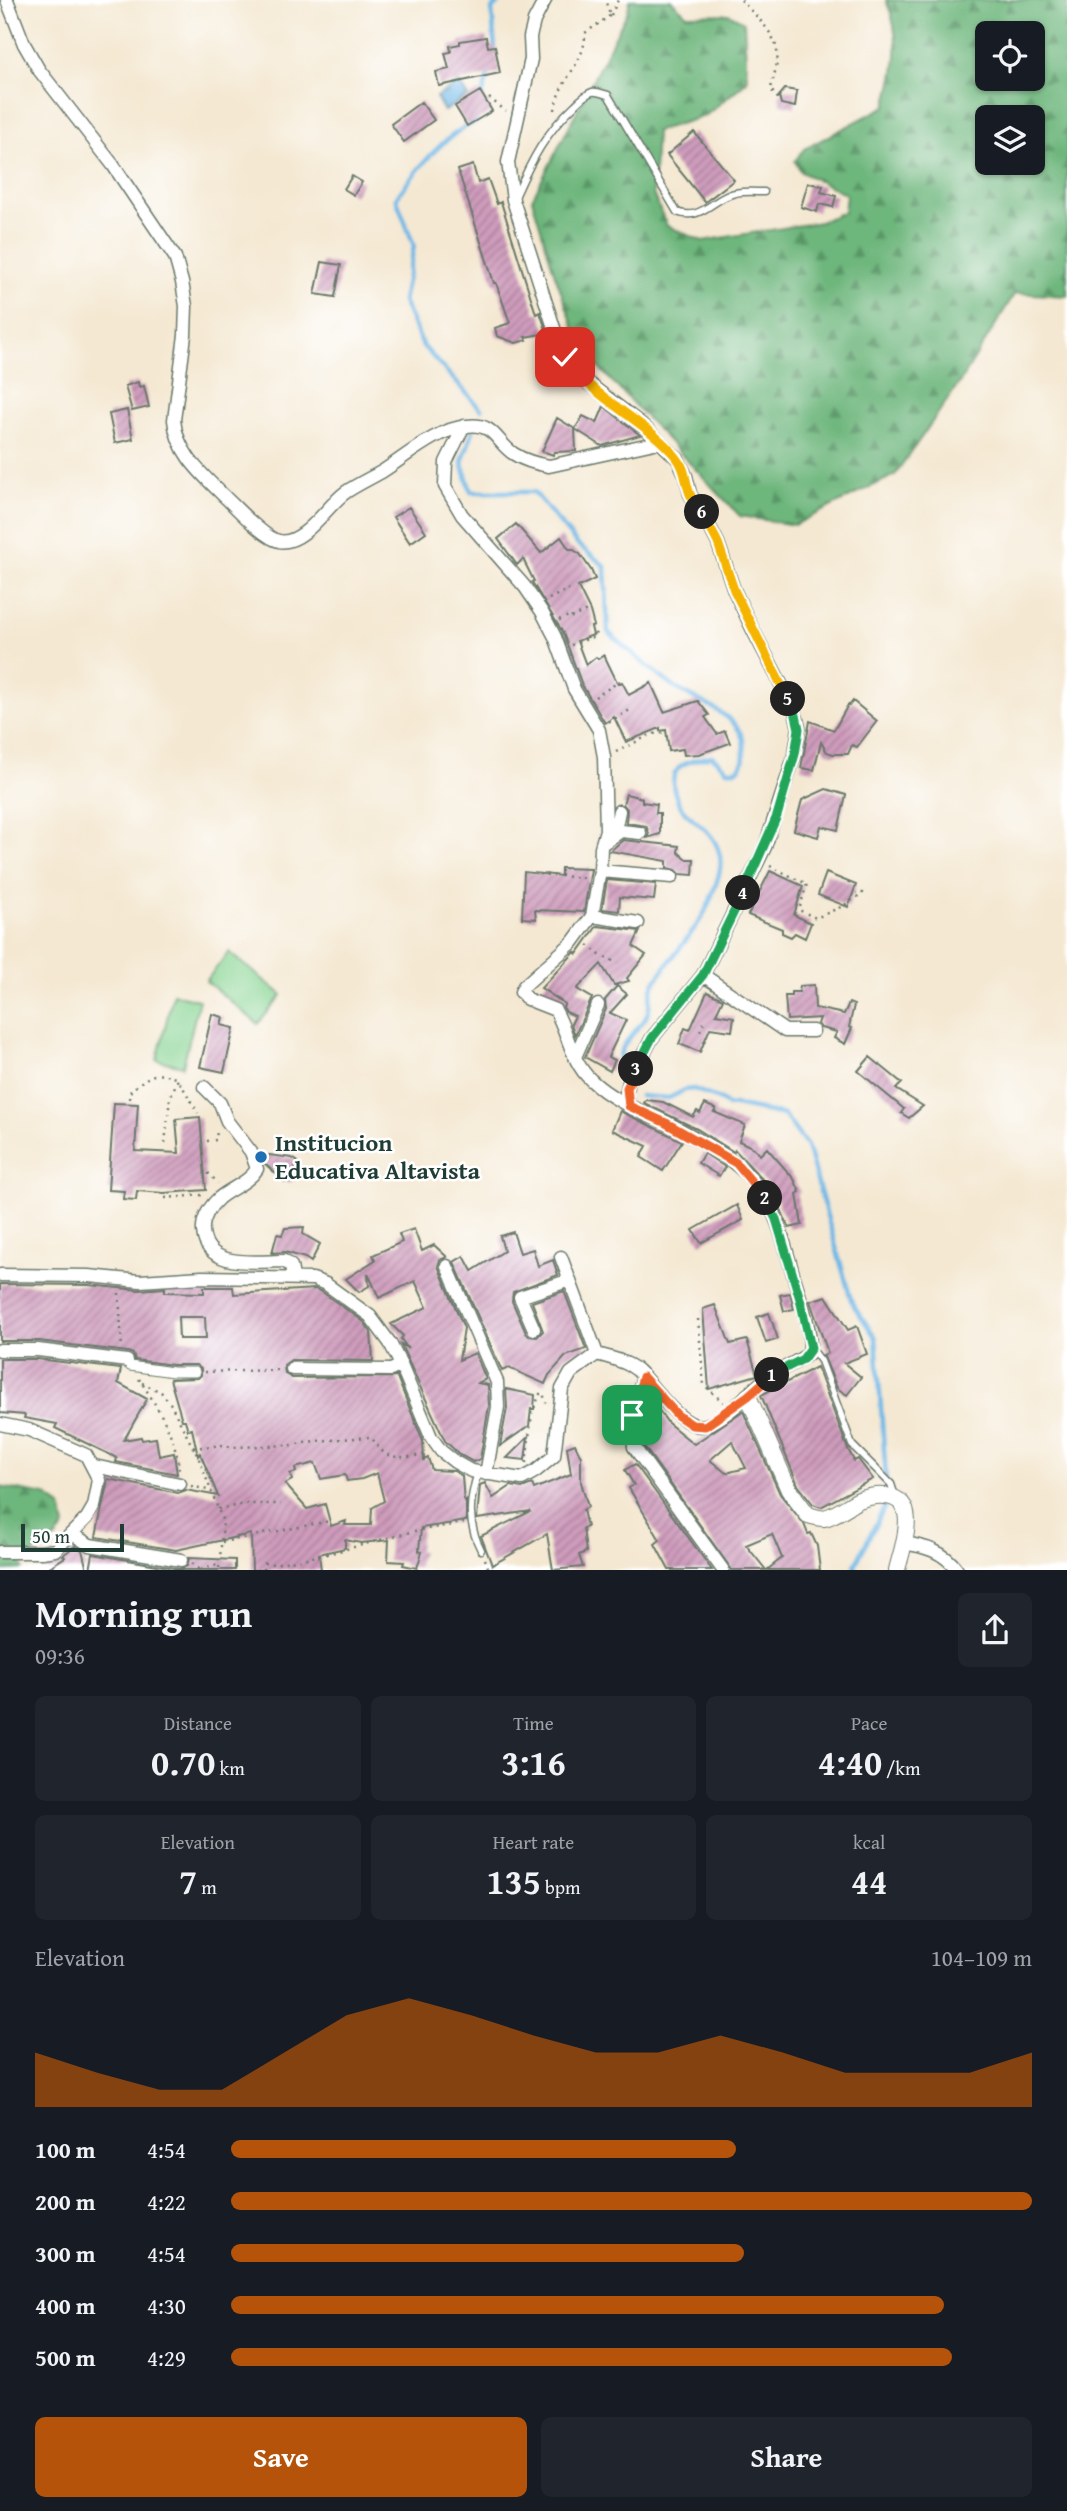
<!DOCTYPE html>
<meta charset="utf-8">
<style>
body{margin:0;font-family:"Gentium Book Plus",serif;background:#20242c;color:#f1f3f6;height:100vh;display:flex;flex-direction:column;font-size:26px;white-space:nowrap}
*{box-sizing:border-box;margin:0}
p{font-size:23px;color:#9ea1a6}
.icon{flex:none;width:38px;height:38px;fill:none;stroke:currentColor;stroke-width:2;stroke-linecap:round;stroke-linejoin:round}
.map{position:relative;height:1570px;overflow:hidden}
.drawer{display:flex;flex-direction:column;background:#171b24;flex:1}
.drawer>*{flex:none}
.buttons{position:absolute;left:975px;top:21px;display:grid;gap:14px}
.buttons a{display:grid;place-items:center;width:70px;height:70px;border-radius:10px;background:#171b24;box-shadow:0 2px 5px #0004;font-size:35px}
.scale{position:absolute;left:21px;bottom:18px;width:103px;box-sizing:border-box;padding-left:7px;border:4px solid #1f3d34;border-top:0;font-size:19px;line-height:24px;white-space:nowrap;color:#1f3d34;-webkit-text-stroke:5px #fff;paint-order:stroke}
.pin{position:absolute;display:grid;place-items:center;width:60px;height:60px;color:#fff;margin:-30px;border-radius:14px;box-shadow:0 4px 10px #0006}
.km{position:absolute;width:35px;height:35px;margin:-18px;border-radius:50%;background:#222;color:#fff;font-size:19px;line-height:35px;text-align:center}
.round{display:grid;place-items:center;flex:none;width:74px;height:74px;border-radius:10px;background:#20242c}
.head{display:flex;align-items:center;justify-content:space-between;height:119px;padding:0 35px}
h1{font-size:38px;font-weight:700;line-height:52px}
.figures{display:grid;grid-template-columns:repeat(3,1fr);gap:10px;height:119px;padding:7px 35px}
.figures div{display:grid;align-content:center;border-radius:10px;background:#20242c;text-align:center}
.figures b{font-size:35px;font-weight:700}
.figures small{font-size:19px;font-weight:400}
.figures p{font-size:19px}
.chart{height:196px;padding:14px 35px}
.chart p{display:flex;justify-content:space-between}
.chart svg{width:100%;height:126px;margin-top:7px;fill:#b45309;opacity:.7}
.action{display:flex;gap:14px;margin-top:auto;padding:14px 35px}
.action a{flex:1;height:80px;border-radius:10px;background:#b45309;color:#fff;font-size:28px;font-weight:700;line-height:80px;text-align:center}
.action a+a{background:#20242c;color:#f1f3f6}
ul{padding:0 35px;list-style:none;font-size:23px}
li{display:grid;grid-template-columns:112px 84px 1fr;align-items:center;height:52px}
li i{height:18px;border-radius:9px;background:#b45309}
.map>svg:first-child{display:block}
.forest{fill:url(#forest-firs);stroke:#467a58;stroke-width:2;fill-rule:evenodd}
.pitch{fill:#87d492;stroke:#538863;stroke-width:2}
.water{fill:url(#water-ripples);stroke:#467a8d;stroke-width:2}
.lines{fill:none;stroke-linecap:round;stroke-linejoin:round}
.stream{stroke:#6eb7e6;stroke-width:4.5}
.building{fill:url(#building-hatch);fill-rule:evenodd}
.service-casing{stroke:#6a796b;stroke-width:9}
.pedestrian-casing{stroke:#6a796b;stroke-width:11}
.minor-casing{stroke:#6a796b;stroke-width:15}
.tertiary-casing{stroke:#6a796b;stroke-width:18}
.path{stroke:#6a796b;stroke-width:2.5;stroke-dasharray:2 5;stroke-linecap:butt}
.service{stroke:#fff;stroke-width:6}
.pedestrian{stroke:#fff;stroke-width:9}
.minor{stroke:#fff;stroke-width:12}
.tertiary{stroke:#fff;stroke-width:16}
.split-1-casing{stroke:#fff;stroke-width:14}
.split-2-casing{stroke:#fff;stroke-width:14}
.split-3-casing{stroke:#fff;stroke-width:14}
.split-4-casing{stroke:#fff;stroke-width:14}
.split-5-casing{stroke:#fff;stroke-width:14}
.split-6-casing{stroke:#fff;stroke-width:14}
.split-7-casing{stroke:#fff;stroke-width:14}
.split-1{stroke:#f0652b;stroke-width:9}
.split-2{stroke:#22a559;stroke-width:9}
.split-3{stroke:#f0652b;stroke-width:9}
.split-4{stroke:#22a559;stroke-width:9}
.split-5{stroke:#22a559;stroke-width:9}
.split-6{stroke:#f5b400;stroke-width:9}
.split-7{stroke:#f5b400;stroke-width:9}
.poi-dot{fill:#1f6fb2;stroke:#fff;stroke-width:2.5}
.labels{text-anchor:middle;stroke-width:5;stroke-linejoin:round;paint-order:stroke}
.poi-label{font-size:24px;font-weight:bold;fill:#1f3d34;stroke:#fff;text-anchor:start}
</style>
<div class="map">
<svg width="1067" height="1570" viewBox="0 0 1067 1570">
<defs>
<pattern id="forest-firs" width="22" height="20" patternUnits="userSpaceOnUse" patternTransform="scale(1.75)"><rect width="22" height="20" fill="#6db67c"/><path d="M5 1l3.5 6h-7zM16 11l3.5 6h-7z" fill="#599566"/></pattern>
<pattern id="water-ripples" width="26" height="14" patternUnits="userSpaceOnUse" patternTransform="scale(1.75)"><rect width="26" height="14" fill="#6eb7e6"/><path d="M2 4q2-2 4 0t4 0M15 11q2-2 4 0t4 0" fill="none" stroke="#5a96bb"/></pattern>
<pattern id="building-hatch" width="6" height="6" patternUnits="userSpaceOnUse" patternTransform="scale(1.75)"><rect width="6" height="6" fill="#cf9bbc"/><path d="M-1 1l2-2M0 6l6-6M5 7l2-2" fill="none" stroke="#a7809a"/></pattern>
</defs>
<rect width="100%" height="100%" fill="#fff"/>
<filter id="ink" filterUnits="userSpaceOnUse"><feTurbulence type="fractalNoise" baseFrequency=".0143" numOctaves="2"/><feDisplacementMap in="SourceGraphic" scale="14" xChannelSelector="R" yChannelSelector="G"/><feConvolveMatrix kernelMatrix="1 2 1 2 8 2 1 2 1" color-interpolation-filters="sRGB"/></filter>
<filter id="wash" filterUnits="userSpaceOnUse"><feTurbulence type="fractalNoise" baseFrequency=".00686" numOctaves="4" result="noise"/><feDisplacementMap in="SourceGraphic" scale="28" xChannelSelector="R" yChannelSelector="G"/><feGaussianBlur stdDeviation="1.57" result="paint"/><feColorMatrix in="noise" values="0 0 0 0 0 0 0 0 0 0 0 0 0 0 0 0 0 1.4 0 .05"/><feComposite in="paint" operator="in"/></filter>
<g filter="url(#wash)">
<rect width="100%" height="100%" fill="#f4e8d2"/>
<path class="forest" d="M630,0H671L687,15L729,14L744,22L747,81L705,116L656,131L653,194L667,226L702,241L820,222L844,212L846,194L801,172L795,161L804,149L886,106C897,67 902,38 886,0H1067V296L1015,293L962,379L895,475L794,525L740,516L582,350L554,272L532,199L627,13ZM987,33H1032V79H987ZM987,117H1032V163H987Z
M0,1487L45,1495L61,1506L65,1526L56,1538L21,1562L23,1569L0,1570Z"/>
<path class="pitch" d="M229,952L282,995L258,1024L206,981Z
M173,994L199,1000L183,1066L157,1060Z"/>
<path class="water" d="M459,83L468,96L444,111L436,97Z"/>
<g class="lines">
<path class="stream" d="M495,50L492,9L502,0
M481,101L489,72
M477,116L475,122C441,137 418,169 396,198L414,246L403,301L423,346L481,409
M473,431L462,462L471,492H534L577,544L605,566L608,632C630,651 652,672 676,688C699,703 747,716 744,751C744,759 744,764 737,770H727L712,756C690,760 666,765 675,793C677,800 680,807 685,812C698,824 714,833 719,852C724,867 716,883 711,898C700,929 672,954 655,982C648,992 652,1007 646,1017C635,1034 611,1051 622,1071
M640,1096L669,1098L685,1090L694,1089L721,1100L728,1106L735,1105L784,1115L807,1146L852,1303L876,1338L886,1478
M856,1570L855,1565L887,1502"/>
</g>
<g id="blocks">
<path class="building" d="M486,37L488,47L495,46L500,73L439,86L436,72L449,69L445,53L451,52L450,46L460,44V41Z
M785,89L797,91L795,107L781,104L779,96Z
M480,91L492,111L467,126L455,106Z
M421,102L434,120L404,142L391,124Z
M694,132L734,180L705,202L667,155Z
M473,165L478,183L488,179L497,204L501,202L536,314L540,312L547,333L525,337L527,340L516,343L497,336L495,328L510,323L496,283H494L458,170Z
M352,176L362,182L354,195L344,189Z
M808,183L823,186L821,192L836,196L833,207L819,204L817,212L801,207Z
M322,262L341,265L335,297L315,294Z
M138,382L139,387L144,386L149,407L132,411L125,386Z
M604,406L640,435L602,446L575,429L576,451L554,452L553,455L542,451L557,418L575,429L583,416L597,423Z
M127,410L133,439L115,443L109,414Z
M409,507L426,532L410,543L393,517Z
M516,524L541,553L561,537L569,549H572L580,554L591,570L595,579L578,587L590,611L594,626L591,627L593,635L577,641L586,665L596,657L598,659L604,655L618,684L622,682L629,695L651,683L664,712L698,701L709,715L705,717L717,734L725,731L730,743L699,754L684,755L683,749L669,751L666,730L660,731V728L626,742L614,717L605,723L582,685L563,633L532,582L534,581L523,559L517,565L498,539Z
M853,701L877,721L857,747L852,745L848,754H833L827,752L821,742L814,770L801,768L810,721L834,730L848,705L849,706Z
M826,789L846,795L838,830L821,826L818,837L794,830L802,800Z
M626,794L642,798V802L657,804L656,813H660V834L647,838L649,833L646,826L626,823L627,809L623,804Z
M623,840L679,846L678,852L686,859H694L693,875L680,874L676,870L667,868V861L610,851Z
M561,868L591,869L584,912L535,910L536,919L522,918L524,872L561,876Z
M770,871L803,886L794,915L811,923L805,938L795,933L791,937L782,933V929L748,915Z
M826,873L856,885L848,907L818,895Z
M607,880L656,884L654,900L620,897L619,911L602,909Z
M597,926L640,931L633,946L646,955L627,978L629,981L614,985L601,964L577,989L592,998L575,1035L571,1024L575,1016L566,1012L563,1007L565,1004L541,988L575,952L577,954Z
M814,985L815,1008L844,1014L849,1003L854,1005L849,1027L852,1028L845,1044L834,1038L837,1032L821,1028L818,1024L820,1018L787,1020L785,996H791V992H799L800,986Z
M617,986L627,994L610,1013L626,1020L608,1057L615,1060L610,1071L585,1057L606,1009L605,1000Z
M707,992L723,999L716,1014L734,1017L732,1031L710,1028L700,1052L679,1044L685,1028L690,1030Z
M212,1014L223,1017L221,1025L234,1028L224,1072L200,1067Z
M870,1057L902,1083L896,1089L923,1106L909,1118L901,1113L904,1109L858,1071Z
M646,1100L663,1102L693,1117L697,1111L700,1113L705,1104L716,1109L714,1112L745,1125L739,1141L754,1148L760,1155L767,1148L794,1179L800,1192L797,1194L802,1225L789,1228L776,1198L766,1183L735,1150L734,1152L697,1129L644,1103Z
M114,1103L138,1104L135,1151L179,1153L176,1119L200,1117L206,1190L164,1193L137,1191L136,1200L123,1199L124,1191L108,1190Z
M620,1111L682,1141L663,1171L641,1157L647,1146L612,1130Z
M704,1153L725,1167L719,1176L698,1163Z
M269,1155L292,1158L297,1161L292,1182H285L264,1163L262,1158Z
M737,1205L743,1220L701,1243L693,1230Z
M304,1227L303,1234L320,1244L311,1262L305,1258L285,1252L272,1253L277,1234L282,1235L285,1228Z
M414,1229L422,1251L434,1245L447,1257L440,1260L438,1266L464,1328L459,1360L475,1353L486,1379L478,1383L488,1385L489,1406L480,1459L473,1462L460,1455L445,1441L400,1343L408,1349L401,1339L403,1336L391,1324L427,1307L415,1281L379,1298L368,1273L369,1286L359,1292L346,1279L375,1260L373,1255L402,1242L399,1234Z
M513,1232L520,1253L533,1249L538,1266L553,1260L558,1275L513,1292L512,1301L526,1333L529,1336L537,1337L543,1331L532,1302L564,1291L586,1349L566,1356L549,1375L545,1384L509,1368L502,1371L454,1262L464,1256L472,1271L504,1251L500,1236Z
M0,1284L89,1285L139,1290L165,1288V1292L204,1293V1287H233L234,1294L315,1289L322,1292L364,1322L371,1332L373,1361L291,1360L284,1365L285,1374L292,1378L397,1377L423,1441L424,1460L428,1458L432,1470L454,1471L462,1476L464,1502L466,1500V1521L421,1528L419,1551L422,1552L417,1568L403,1565L404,1562L388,1561L389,1540L361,1543L345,1540V1548L319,1554L321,1570H252L251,1534L176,1550L96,1537L108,1479L178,1493L186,1490L218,1496L200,1453L198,1456L192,1429L188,1430L185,1420H182L170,1379L198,1378L201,1375V1369L196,1365H173L135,1360L133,1354L128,1352L39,1341H0ZM178,1317H205L206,1339H179ZM315,1463L321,1479L345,1475L347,1481L362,1479L377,1473L384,1501L372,1508L371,1525H345L346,1521L331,1526L325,1504L307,1509L285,1484L292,1480L290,1474L296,1472L295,1468Z
M790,1293L794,1309L784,1311L780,1295Z
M826,1296L848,1330L857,1326L867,1354L844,1363L861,1377L847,1395L837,1388L823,1355L828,1353L810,1301Z
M715,1305L730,1344L747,1340L757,1375L709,1389L703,1309Z
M769,1313L778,1339L766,1343L757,1317Z
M0,1359H37L121,1369L118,1383L147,1399L124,1440L141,1437L142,1440L156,1438L159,1456L174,1453L177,1474L116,1462L117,1458L55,1428L57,1424L24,1418L25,1415L0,1413Z
M817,1367L847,1447L854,1461L858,1459L873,1479L821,1507L813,1504L798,1485L761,1395Z
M506,1389L535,1395L534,1409H531L529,1426L500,1446L507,1408Z
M647,1394L668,1423L694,1444L743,1411L780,1494L804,1524L808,1534L811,1533L817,1546L820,1570H767L782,1558L772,1534L746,1545L766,1570H732L643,1445L642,1428L645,1425L641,1419L647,1414L643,1409ZM732,1441L746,1468L726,1473L710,1460Z
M528,1437L525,1460L507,1458Z
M575,1444L581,1457V1482L588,1507L583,1510L587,1527L583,1528L586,1552L579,1555L583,1567L553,1570L547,1534L492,1565L481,1536L531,1511L477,1519L480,1485L485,1483L493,1498L511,1486L522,1488L532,1484L534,1489L571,1474L567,1447Z
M635,1464L712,1570H669L655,1544L660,1540L629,1488L634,1485L625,1470Z
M75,1546L82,1550L87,1570H45L65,1557L63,1555Z
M93,1554L180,1569L187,1566L189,1558L235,1560V1570H90Z"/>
</g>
</g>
<g filter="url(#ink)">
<use href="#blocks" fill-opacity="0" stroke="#6a796b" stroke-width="2"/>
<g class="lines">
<defs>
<path id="service" d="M516,195C532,159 546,132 575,105C580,100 586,94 592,92C598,91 603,94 608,95L677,212C701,222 714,197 735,193C744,191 755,192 764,192
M811,1348L821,1361L852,1445L891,1484L895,1496
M478,1472C469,1501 467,1523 481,1550"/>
<path id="pedestrian" d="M130,1366L173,1372H195"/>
<path id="minor" d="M7,0L24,44L39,70L113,165L175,257L182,282L186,306L185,335L174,420C177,454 203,475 226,498C237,508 265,539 279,541C304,546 328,504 346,492C358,484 371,478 383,471C408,455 437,429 467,426C495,422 496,443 514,454C525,461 537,464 549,466L659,442
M545,0L534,21L530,37L531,59L508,162L513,200L555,331L565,357L576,374L641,424L678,459L686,476L690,494L703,514L718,543L734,590L753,630L795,711L799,728L795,754L765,847L703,975L652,1038L629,1082L626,1094L629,1106
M614,836L619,811
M602,844L621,831L640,833
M600,871L672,877
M592,916L638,923
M703,975L785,1031H813
M575,1057L598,1005
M204,1087L220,1103L227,1121L251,1152L257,1169C248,1183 231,1188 219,1198C210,1206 202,1219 203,1231C206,1270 256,1261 284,1261L291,1266L293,1277
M561,1257L597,1354
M447,1266L497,1382L498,1407L486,1474
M0,1275L89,1276L140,1281L202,1277L313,1279L326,1284L370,1316L390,1343L401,1365L431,1437L441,1451L455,1462L471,1471L522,1479L536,1471L554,1456L562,1389L571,1373L597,1354C610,1358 626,1361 637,1370C653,1384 683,1433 706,1425C728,1417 745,1396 762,1382C776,1370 794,1365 808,1354C815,1340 801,1302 797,1287C788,1259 782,1228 768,1202C747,1163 702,1141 664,1122C638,1110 612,1100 591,1080C571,1062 568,1032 555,1010L527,999L521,992L524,986L573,942L592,916L600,871L601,847L606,830L604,757L599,730L574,689L555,637L542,612L525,587L462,515L445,486L446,462L464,426
M534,1329L520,1297L570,1280
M0,1350H38L127,1361
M292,1369L391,1370L401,1365
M643,1377L632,1415L634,1447L723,1570
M0,1424L29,1430L86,1455L99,1480L94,1506L87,1518L55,1550L42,1552H0
M94,1466L180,1484
M72,1534L90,1545L181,1560
M903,1543C924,1546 944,1551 957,1570"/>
<path id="tertiary" d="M748,1396L789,1490L808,1515C813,1516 820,1519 824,1518C836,1516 848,1505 859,1500C867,1497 876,1495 885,1496C922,1499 902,1548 897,1570"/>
</defs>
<use href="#service" class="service-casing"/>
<use href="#pedestrian" class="pedestrian-casing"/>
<use href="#minor" class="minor-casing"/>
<use href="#tertiary" class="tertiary-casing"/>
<path class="path" d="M741,0C756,17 781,36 777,62C776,71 772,80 771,90L781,102
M611,15L618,0
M489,98L506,111
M555,110C557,81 586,64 585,33L611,15L607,8L606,0
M549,599L573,587
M559,620L569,616L570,618L587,611
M571,645L596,636L594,628
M595,697L620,681
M609,722L630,710
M616,752L652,734L664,733
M770,866L807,884L799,910L816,918L843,906L863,893H856
M539,874L584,878
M588,945L600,955L618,963
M700,1031L704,1022
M129,1099L131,1090C151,1075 153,1070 178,1079
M207,1141L216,1140L217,1130
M165,1143L170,1098L178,1079L198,1113
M208,1173L218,1183
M165,1198L203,1195
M119,1293L122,1349
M698,1319L704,1385L723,1402
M205,1372L279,1370
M139,1379C156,1404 178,1440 179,1471
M142,1383L161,1392L170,1403L199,1459L223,1522L219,1570
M193,1448L223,1445L232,1447L295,1445L303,1442L369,1437C375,1440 375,1444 380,1449C391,1462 415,1456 429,1454
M526,1463L532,1413L540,1394L543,1393L546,1403
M191,1486L212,1491
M218,1509L245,1504H281
M222,1542L330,1521
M485,1559L489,1570
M192,1563L200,1570
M201,1570L220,1564
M263,1570L264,1563L273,1564L324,1555L414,1531L464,1523"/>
<use href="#service" class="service"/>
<use href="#pedestrian" class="pedestrian"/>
<use href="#minor" class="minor"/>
<use href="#tertiary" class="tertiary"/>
</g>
</g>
<g class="lines" filter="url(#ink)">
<defs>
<path id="split-1" d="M632,1415L643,1377L677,1415L692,1425L705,1426L748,1396L772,1375"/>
<path id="split-2" d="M765,1198L776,1219L800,1299L811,1348L803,1359L772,1375"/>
<path id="split-3" d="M636,1069L627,1088L629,1106L666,1123L736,1163L765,1198"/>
<path id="split-4" d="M636,1069L652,1038L703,975L743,893"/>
<path id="split-5" d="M743,893L777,816L795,754L799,729L795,711L788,699"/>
<path id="split-6" d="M702,512L718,543L734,590L788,699"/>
<path id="split-7" d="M565,357C593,400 645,419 677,458C686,469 685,482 690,494C693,500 698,506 702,512"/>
</defs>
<use href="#split-1" class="split-1-casing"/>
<use href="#split-2" class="split-2-casing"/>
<use href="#split-3" class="split-3-casing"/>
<use href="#split-4" class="split-4-casing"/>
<use href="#split-5" class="split-5-casing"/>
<use href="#split-6" class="split-6-casing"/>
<use href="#split-7" class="split-7-casing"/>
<use href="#split-1" class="split-1"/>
<use href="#split-2" class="split-2"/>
<use href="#split-3" class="split-3"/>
<use href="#split-4" class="split-4"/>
<use href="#split-5" class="split-5"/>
<use href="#split-6" class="split-6"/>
<use href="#split-7" class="split-7"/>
</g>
<circle class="poi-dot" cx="261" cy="1157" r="7"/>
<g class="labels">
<g class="poi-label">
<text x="275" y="1151">Institucion<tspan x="275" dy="28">Educativa Altavista</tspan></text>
</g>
</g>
</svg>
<div class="buttons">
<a><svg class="icon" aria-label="locate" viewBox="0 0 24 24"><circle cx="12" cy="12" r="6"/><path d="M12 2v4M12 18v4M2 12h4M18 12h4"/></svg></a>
<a><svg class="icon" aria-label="layers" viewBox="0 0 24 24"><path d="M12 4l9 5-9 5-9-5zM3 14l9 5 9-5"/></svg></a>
</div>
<div class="scale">50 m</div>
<div class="pin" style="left:632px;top:1415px;background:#1e9e55"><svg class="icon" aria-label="arrive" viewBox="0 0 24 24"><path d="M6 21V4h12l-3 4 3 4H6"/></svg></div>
<div class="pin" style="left:565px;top:357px;background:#d93025"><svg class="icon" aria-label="check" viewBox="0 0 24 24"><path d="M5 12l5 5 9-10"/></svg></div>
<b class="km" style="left:772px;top:1375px">1</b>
<b class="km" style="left:765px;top:1198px">2</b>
<b class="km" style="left:636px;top:1069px">3</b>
<b class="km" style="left:743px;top:893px">4</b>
<b class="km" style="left:788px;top:699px">5</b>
<b class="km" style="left:702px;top:512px">6</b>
</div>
<section class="drawer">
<div class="head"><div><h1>Morning run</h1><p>09:36</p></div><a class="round"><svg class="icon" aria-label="share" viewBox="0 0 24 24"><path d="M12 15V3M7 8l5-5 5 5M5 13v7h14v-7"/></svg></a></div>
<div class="figures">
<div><p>Distance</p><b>0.70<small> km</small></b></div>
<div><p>Time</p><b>3:16</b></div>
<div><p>Pace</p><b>4:40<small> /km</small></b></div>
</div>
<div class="figures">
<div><p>Elevation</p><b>7<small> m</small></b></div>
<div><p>Heart rate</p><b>135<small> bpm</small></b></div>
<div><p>kcal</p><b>44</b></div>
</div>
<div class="chart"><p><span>Elevation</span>104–109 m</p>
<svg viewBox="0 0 160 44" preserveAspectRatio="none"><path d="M0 44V25L10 32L20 38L30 38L40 25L50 12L60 6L70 12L80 19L90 25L100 25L110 19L120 25L130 32L140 32L150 32L160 25V44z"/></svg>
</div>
<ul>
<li><b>100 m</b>4:54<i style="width:63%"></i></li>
<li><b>200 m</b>4:22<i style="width:100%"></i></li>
<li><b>300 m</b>4:54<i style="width:64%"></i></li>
<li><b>400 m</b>4:30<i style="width:89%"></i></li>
<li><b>500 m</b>4:29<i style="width:90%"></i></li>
</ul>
<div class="action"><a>Save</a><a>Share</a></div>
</section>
